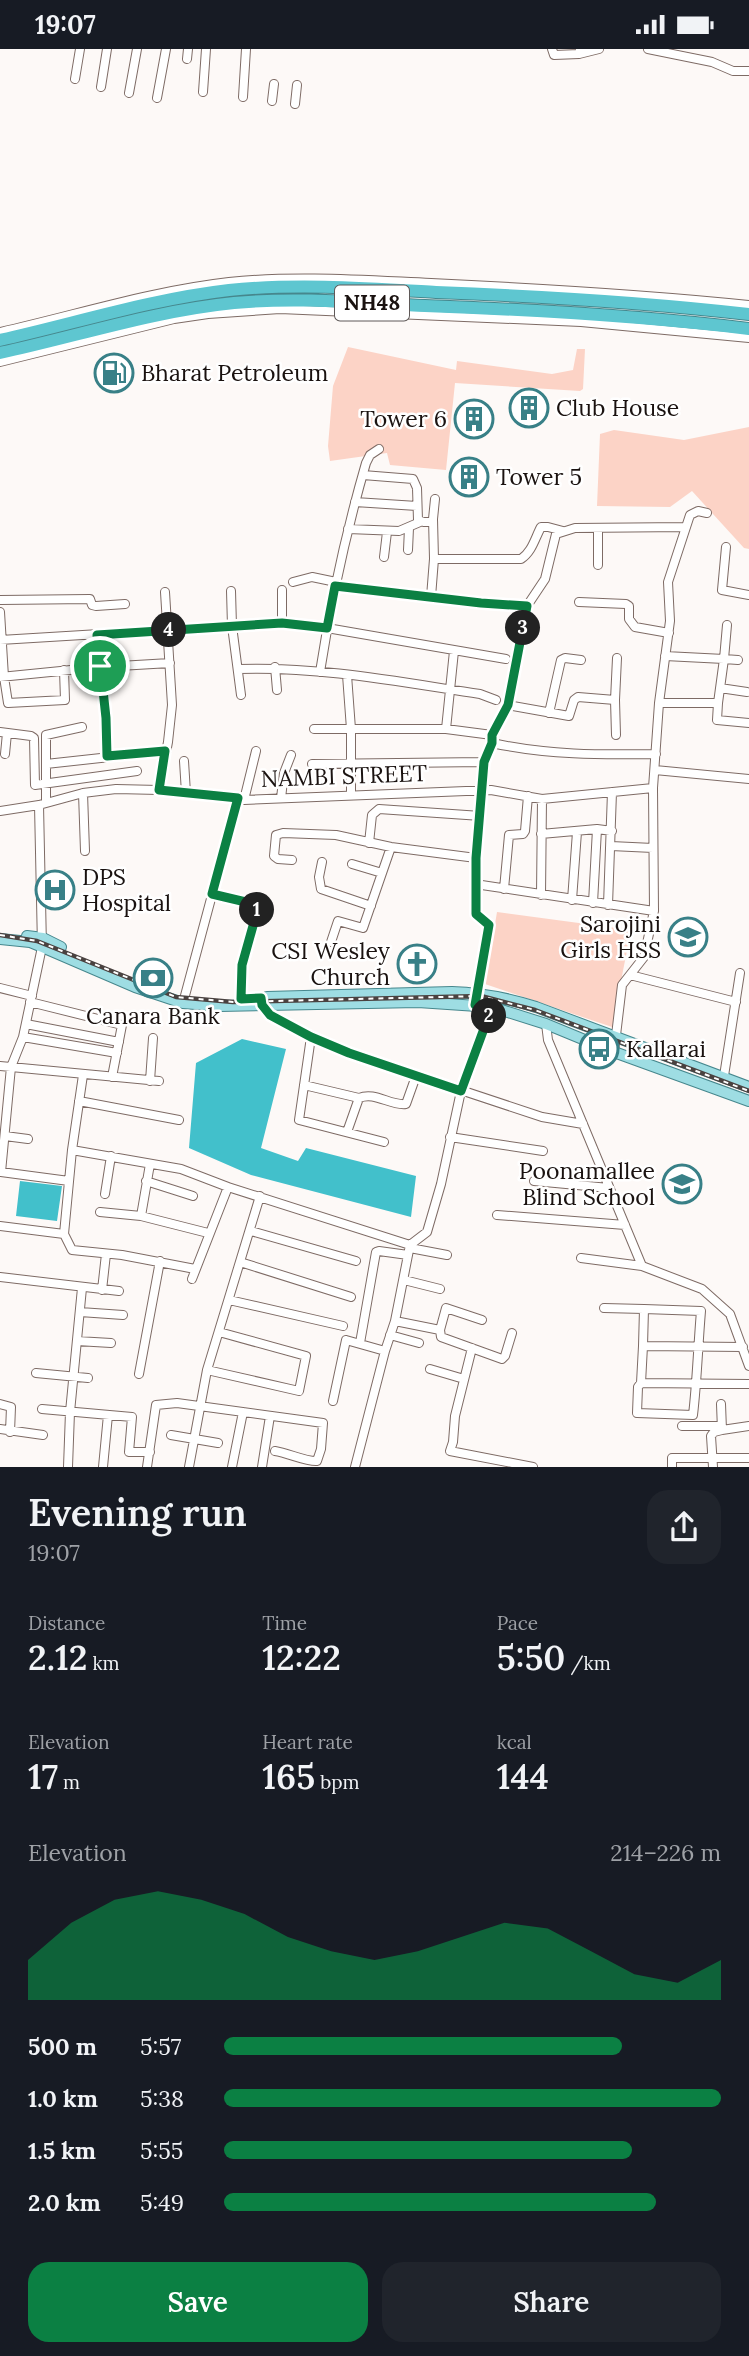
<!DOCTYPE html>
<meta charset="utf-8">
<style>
body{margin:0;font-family:Lora,serif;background:#20242c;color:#f1f3f6;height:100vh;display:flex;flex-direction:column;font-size:26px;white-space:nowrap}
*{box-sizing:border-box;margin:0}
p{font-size:23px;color:#9ea1a6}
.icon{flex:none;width:38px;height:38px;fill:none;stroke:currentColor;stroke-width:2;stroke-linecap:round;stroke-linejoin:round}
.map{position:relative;height:1418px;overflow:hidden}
.drawer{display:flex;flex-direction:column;background:#171b24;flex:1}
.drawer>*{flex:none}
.pin{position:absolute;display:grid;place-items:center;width:60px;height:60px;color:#fff;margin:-30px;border:4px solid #fff;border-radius:50%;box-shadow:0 2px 7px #0007}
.km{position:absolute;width:35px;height:35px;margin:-18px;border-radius:50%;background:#222;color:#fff;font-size:19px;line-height:35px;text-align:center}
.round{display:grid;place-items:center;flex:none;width:74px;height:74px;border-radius:21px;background:#20242c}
.overview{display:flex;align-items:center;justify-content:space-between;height:119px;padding:0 28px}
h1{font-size:38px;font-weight:600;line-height:52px}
.metrics{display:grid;grid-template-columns:repeat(3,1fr);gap:10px;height:119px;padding:7px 28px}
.metrics div{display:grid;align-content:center}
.metrics b{font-size:35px;font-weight:600}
.metrics small{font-size:19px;font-weight:400}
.metrics p{font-size:19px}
.chart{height:196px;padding:14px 28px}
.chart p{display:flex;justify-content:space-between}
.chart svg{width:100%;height:126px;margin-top:7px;fill:#0b8043;opacity:.7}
.primary-button{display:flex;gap:14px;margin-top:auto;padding:14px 28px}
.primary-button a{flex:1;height:80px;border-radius:21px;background:#0b8043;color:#fff;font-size:28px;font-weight:600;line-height:80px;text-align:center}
.primary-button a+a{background:#20242c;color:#f1f3f6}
ul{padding:0 28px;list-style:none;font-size:23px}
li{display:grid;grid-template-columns:112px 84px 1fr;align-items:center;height:52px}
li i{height:18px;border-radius:9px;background:#0b8043}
.status{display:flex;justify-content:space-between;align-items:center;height:49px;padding:0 35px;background:#171b24;direction:ltr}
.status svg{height:19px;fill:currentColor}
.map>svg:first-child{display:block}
.green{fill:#fcd3c6}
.water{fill:#42c0cb}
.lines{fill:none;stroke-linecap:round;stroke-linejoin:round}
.minor-casing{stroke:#7e6b65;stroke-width:10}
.major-casing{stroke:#46878d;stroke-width:12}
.highway-casing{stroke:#46878d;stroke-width:14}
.minor{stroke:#fff;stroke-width:8}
.major{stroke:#9edde3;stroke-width:10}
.highway{stroke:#5ec6d0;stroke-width:12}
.rail-casing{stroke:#4a4240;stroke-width:4.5}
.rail{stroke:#fff;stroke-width:2;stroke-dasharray:5;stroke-linecap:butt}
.route-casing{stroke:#fff;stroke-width:14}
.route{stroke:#0b8043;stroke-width:9}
.labels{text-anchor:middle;stroke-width:5;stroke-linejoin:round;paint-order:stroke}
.shield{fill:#fff;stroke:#5f5958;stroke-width:2}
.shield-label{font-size:21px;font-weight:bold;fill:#1a1210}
.poi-label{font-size:23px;fill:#1a1210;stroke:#fff;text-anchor:start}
.street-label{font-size:23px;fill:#1a1210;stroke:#fff}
</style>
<div class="status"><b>19:07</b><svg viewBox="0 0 49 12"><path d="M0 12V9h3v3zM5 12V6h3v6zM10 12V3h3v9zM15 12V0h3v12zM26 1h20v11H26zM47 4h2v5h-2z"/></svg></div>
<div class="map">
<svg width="749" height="1418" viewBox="0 0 749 1418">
<rect width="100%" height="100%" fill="#fdf9f7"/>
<path class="green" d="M348,298L456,321L457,312L552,325L573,321L577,300H585L583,340L580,342L455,334L446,421L390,416L387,404L330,412L328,397L333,337Z
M749,378V500L744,499L692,442L670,458L597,457L600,385L614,381L684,391Z
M497,863L631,881L612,978L485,935Z"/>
<path class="water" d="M242,990L286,1000L261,1099L298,1112L306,1099L416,1127L411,1168L251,1126L189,1099L196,1014Z
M20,1132L62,1137L57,1172L16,1167Z"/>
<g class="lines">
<defs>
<path id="minor" d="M552,0L554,6L579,5
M580,0L579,5L599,0
M648,0L712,13L733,22H749
M187,10L188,0
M75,30L80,0
M101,38L107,0
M203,43L206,0
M129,44L137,0
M243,48L246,0
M157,49L166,0
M272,52L274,35
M295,55L297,36
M0,283C76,266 150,242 229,233C296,226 363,231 431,234C537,239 643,245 749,256
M0,313L174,270L208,265L280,260L581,273L749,289
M363,426L413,430L417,439L418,471L424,473H433
M355,453L417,457
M598,479V516
M348,480L399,482L420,473
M726,498L722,541L749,546
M408,501L409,479
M384,508L387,483
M434,510H521C532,503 535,489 541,478H548L563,482
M293,533L312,528L336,533
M335,537L481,554L527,557
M231,542L232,577L241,646
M431,548L434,510L433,470L435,450
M0,551L90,550L92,556L96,557L125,555
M579,553L626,555L629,557V570L635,578L669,584
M0,563L4,628L8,654L65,651L64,621
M282,574V541
M727,576L724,610L738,611
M97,585L106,669L107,707
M0,591L282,574L327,579L506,610
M665,607L724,610L718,654
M119,617L170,614
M275,618L277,641
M238,620C318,617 400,633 480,645L496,651
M320,623C331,552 346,483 366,414L370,406L379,400
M347,626L351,680V745
M0,628L101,618
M720,639L747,643
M615,651L616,686
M659,654H718L717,671L749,674
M507,656L569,667L574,651L578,648L615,651L617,609
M549,664L561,611L565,609L581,611
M314,680H446L492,686
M446,680L454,602
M0,683L31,687L34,689L35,736L137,722
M492,694C547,706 600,706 656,705
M5,705L7,684
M184,712L186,744
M46,715L165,702
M312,715L484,713
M655,721L749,730
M159,741L168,693L172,656L165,543
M83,744L85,802
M281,749L284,724L291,706
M244,751L256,702
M46,753V686L82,678
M39,756L42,898L23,988L11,1018L1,1123L69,1132
M0,762L39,756L83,744L116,740L159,741L244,751L491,741L542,750L653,739
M541,785L597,780L612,782
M369,794L372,766L379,760L481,767
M611,797L653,799
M292,811L278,810L274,807L276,786L283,784L336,786L391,798L476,809
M322,813L319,828L321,840L371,857
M352,815L382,824
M475,835L654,862
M504,840L509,786L523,785L525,782L528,747
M212,845L250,854L258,859L242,916L241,950
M541,846L542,750
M572,851L577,783
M593,854L597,780
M608,856L612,743
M331,893L338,872L363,879L391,798
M630,926L736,953
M0,939L32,947
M261,949L262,956L270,966L311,988L349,1004L542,1068L583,1075
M30,953L122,976L112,1028
M183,954L238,749
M475,956L490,876L476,865V809L484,713L492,694V686L507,656L527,557L545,530L556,485L575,479L686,478
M26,975L119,993
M546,975L548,991L642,1217L702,1240L730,1265L749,1317
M23,988L117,1004
M311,988L299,1071L384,1093
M614,1003L622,936L644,908L654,862L653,739L659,654L670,572L668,533L690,466L698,462L707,464
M0,1017L159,1032
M83,1026L72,1101L64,1185L72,1201L122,1206L195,1220
M724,1027L740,924
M150,1032L153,989
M304,1036L359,1049
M79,1052L179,1071
M347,1083L359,1049C375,1042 390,1057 406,1055L416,1027
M5,1087L28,1090
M450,1088L543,1102
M72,1101L181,1120L228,1138L410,1196L427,1183L441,1135L461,1042L492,958
M146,1132L193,1147
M534,1132L609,1139
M105,1145L111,1107
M100,1163L141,1167L208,1184
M497,1166L625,1176
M141,1167L150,1115
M0,1177L64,1185
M251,1182L356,1212
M410,1196L395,1272L440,1281L441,1288L502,1310L505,1307L512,1284
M410,1199L447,1206
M581,1209L642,1217
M240,1213L351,1248
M0,1228L119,1242
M192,1230L228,1138
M404,1231L440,1240
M102,1241L106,1205
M229,1251L343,1277
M604,1259L644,1260
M80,1263L123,1266
M440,1281L446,1259L482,1271
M390,1286L419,1294
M77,1292L111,1294
M360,1294L376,1203L379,1202L408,1206
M643,1297L641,1334L749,1335
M472,1299L455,1367L453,1393L450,1402L533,1418
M430,1320L464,1330
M207,1321L299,1342L306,1307L219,1283
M36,1324L88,1329
M139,1325L160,1212
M641,1334L638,1338L637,1364L693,1366C697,1332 698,1297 701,1262L644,1260L643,1297L743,1298
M333,1352L346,1291L385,1302L395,1272
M0,1355L11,1358L10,1383
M721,1355L722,1381L749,1377
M42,1360L132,1368L129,1403H150
M682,1377H722
M0,1380L43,1386
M171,1386L218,1394
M68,1418L70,1363L82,1239
M103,1418L108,1366
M147,1418L156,1356L177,1354L323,1374L321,1400L317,1412C307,1413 288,1404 275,1402
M189,1418L207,1321L260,1147
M232,1418L243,1363
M262,1418L270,1367
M355,1418L385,1302
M672,1418V1409H749
M713,1418L711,1387L714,1383L722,1381"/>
<path id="major" d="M27,887L43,889L61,898
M0,890L30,893L42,898L135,938L183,954L220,957L418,953L492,958L546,975L614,1003L749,1052
M267,948L452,943C482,944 508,949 536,958L749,1038"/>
<path id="highway" d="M0,291C76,274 151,250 229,241C297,234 367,239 436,243C541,247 645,253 749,265
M0,304C78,287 154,262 234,254C297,248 362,254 425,257C534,261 641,267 749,280"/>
</defs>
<use href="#minor" class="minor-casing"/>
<use href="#major" class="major-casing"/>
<use href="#highway" class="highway-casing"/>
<use href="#minor" class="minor"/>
<use href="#major" class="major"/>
<use href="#highway" class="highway"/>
<defs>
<path id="rail" d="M0,886L37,892L176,948L233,953L481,947L535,961L749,1042"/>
</defs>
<use href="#rail" class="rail-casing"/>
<use href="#rail" class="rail"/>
</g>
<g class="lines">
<defs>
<path id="route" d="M335,537L481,554L527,557L508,656L492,686V694L484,713L476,809V865L489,876L475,956L492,958L461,1042L349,1004L311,988L270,966L262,956L261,949L241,950L242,916L258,859L250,854L212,845L238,749L159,741L165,702L107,707L106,669L97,586L282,574L327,579Z"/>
</defs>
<use href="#route" class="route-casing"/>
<use href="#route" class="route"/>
</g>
<defs>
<symbol id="fuel-ring" viewBox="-11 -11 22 22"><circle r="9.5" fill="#fff" stroke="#388087" stroke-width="1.5"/><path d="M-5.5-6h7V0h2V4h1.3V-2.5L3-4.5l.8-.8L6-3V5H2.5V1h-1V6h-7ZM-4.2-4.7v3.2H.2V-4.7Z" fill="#388087"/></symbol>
<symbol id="building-ring" viewBox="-11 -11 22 22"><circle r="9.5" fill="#fff" stroke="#388087" stroke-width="1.5"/><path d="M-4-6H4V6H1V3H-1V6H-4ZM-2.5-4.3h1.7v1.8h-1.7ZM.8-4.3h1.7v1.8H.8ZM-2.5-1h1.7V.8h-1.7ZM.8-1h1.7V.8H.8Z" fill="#388087"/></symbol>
<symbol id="hospital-ring" viewBox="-11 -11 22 22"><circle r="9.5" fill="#fff" stroke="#388087" stroke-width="1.5"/><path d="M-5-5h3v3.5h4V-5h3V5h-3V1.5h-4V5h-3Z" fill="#388087"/></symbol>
<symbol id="school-ring" viewBox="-11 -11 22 22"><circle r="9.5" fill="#fff" stroke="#388087" stroke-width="1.5"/><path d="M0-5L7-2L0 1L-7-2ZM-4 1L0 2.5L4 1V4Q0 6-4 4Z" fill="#388087"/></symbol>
<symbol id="church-ring" viewBox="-11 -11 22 22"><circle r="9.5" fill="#fff" stroke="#388087" stroke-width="1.5"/><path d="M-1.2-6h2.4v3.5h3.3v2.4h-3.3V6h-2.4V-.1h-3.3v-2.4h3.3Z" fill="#388087"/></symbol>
<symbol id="bank-ring" viewBox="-11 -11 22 22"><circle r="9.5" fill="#fff" stroke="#388087" stroke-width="1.5"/><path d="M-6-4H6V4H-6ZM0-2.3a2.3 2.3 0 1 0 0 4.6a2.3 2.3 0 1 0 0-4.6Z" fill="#388087"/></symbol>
<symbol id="bus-ring" viewBox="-11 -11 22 22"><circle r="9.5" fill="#fff" stroke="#388087" stroke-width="1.5"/><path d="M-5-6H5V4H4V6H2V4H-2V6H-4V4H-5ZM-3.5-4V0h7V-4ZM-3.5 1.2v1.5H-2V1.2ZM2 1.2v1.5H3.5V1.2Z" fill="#388087"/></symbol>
</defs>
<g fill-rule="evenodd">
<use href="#fuel-ring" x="92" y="302" width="44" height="44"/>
<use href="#building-ring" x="507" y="337" width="44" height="44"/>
<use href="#building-ring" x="452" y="348" width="44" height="44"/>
<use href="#building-ring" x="447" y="406" width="44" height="44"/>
<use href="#hospital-ring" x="33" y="819" width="44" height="44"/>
<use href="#school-ring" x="666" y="866" width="44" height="44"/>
<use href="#church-ring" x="395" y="893" width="44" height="44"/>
<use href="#bank-ring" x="131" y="907" width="44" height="44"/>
<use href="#bus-ring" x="577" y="978" width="44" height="44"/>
<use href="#school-ring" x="660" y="1113" width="44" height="44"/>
</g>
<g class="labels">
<rect class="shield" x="335" y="236.5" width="74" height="35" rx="5"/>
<g class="shield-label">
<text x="372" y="261">NH48</text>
</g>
<g class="poi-label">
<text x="141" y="332">Bharat Petroleum</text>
<text x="556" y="367">Club House</text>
<text x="447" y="378" text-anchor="end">Tower 6</text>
<text x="496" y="436">Tower 5</text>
<text x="82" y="836">DPS<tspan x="82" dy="26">Hospital</tspan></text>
<text x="661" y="883" text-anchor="end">Sarojini<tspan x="661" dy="26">Girls HSS</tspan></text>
<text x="390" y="910" text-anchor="end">CSI Wesley<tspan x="390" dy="26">Church</tspan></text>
<text x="153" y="975" text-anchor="middle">Canara Bank</text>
<text x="626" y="1008">Kallarai</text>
<text x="655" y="1130" text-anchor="end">Poonamallee<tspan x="655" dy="26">Blind School</tspan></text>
</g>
<g class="street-label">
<text transform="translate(344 727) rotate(-2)" y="8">NAMBI STREET</text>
</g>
</g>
</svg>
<div class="pin" style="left:100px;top:617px;background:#1e9e55"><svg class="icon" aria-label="arrive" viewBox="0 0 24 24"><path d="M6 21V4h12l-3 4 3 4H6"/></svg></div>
<b class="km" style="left:257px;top:861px">1</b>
<b class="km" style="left:489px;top:967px">2</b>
<b class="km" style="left:523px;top:579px">3</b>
<b class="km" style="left:169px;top:581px">4</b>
</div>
<section class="drawer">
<div class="overview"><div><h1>Evening run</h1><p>19:07</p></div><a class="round"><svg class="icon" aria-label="share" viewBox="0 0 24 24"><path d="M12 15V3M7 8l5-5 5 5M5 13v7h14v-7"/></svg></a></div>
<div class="metrics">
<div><p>Distance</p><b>2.12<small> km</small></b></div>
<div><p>Time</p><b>12:22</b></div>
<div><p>Pace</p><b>5:50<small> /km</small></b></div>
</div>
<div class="metrics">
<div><p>Elevation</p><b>17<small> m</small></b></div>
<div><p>Heart rate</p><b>165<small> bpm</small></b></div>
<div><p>kcal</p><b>144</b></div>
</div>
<div class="chart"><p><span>Elevation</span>214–226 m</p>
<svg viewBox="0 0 160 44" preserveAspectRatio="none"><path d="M0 44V30L10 17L20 9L30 6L40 9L50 14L60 22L70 27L80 30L90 27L100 22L110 17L120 19L130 27L140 35L150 38L160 30V44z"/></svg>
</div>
<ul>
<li><b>500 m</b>5:57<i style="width:80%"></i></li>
<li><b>1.0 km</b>5:38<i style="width:100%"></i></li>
<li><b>1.5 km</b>5:55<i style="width:82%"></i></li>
<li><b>2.0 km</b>5:49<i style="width:87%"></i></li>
</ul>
<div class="primary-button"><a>Save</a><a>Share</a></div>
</section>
